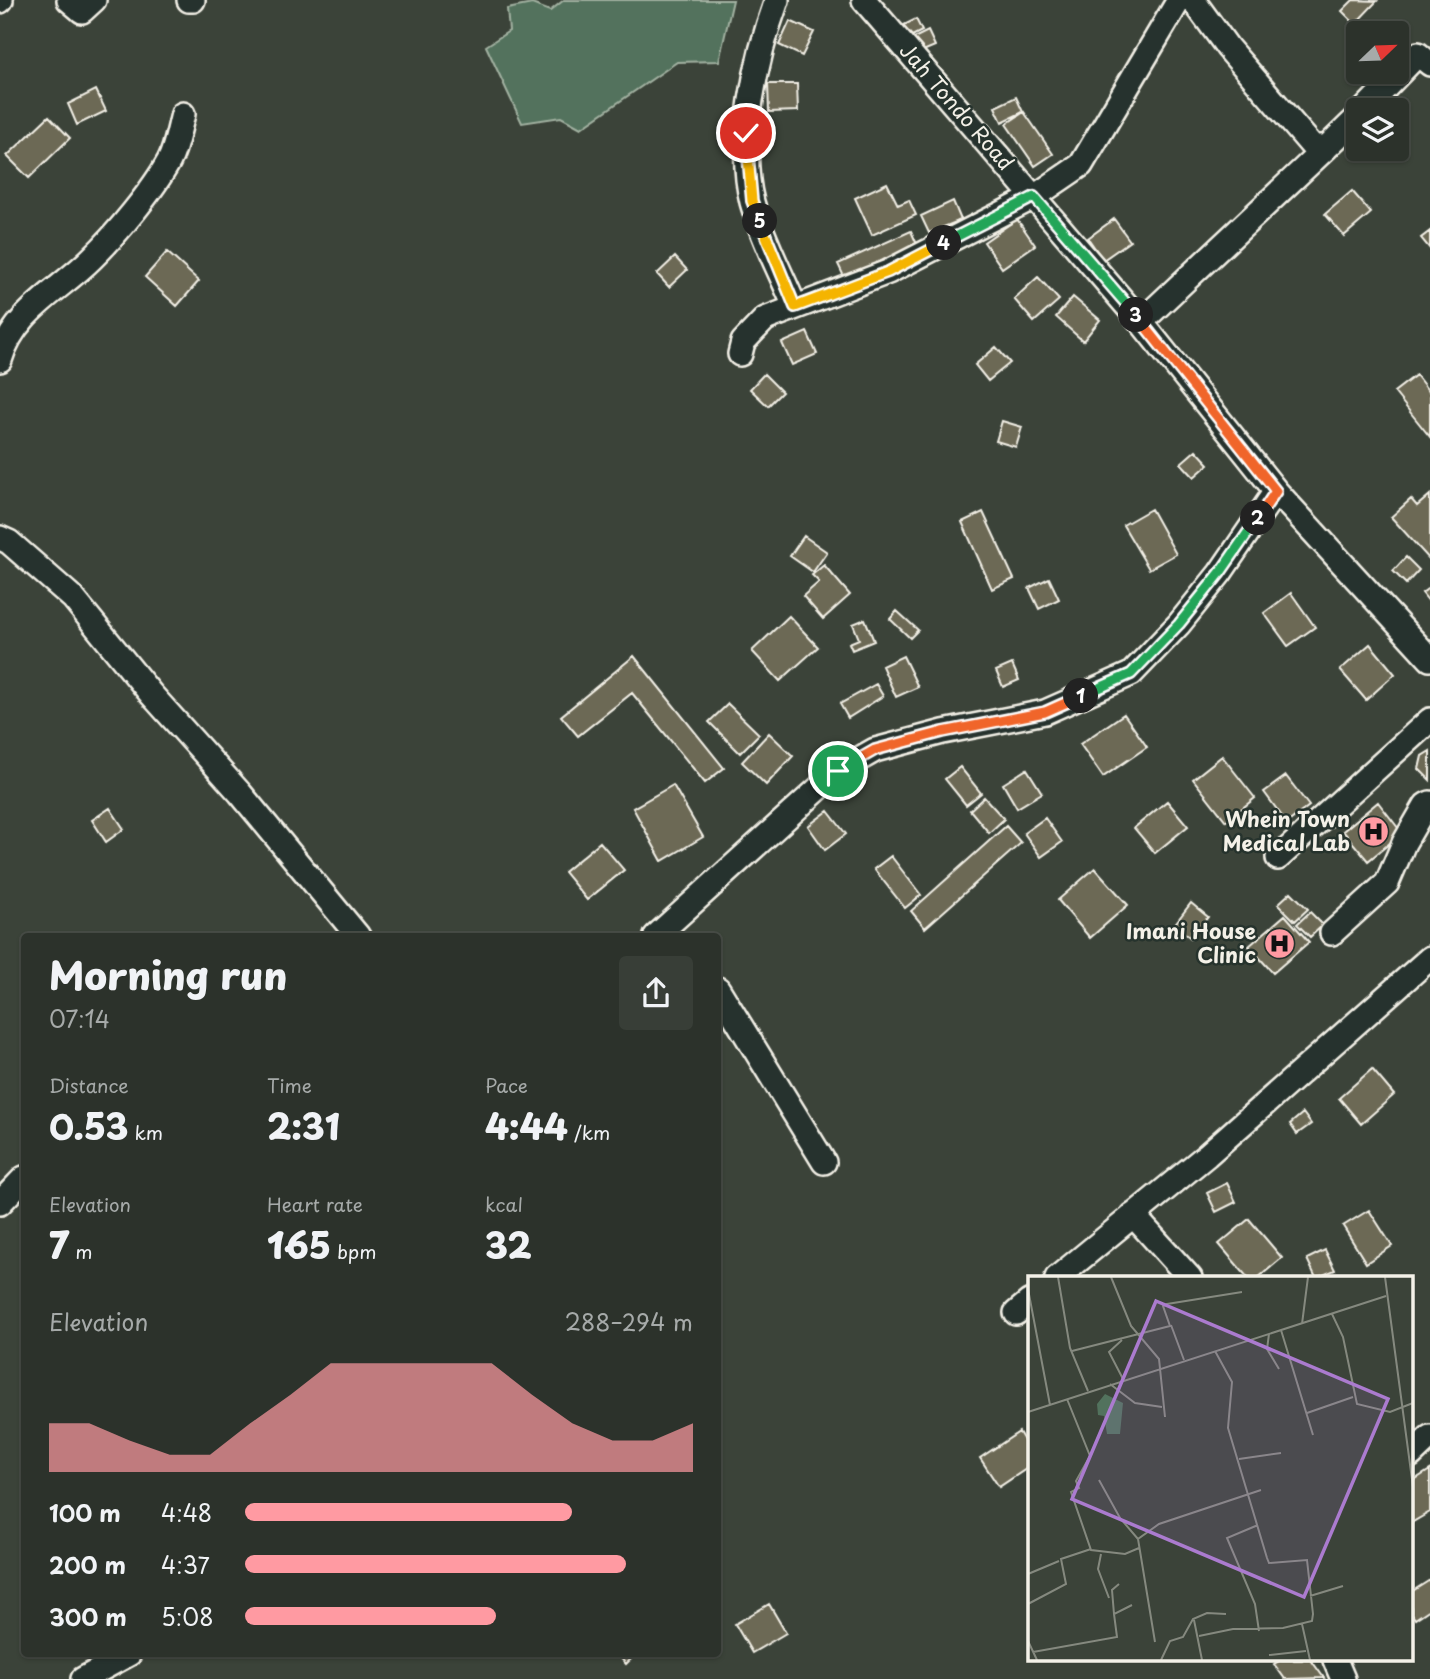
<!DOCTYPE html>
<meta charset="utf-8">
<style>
body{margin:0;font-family:"Playpen Sans",sans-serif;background:#383e37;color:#f1f3f6;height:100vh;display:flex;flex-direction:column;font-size:26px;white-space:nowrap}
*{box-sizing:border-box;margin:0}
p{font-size:23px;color:#a6aaa9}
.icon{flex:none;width:38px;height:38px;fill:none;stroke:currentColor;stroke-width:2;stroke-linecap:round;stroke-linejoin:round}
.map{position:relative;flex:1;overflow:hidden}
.sheet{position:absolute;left:21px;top:933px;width:700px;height:724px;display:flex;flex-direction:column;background:#2c322b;border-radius:7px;box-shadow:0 2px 5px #0004,0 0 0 2px #484d47}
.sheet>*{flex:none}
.needle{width:46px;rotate:67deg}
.buttons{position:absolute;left:1346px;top:21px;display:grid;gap:14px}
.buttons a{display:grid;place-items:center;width:63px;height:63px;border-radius:7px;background:#2c322b;box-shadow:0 2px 5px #0004,0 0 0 2px #484d47;font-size:35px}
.pin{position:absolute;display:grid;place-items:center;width:60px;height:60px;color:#fff;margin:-30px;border:4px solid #fff;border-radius:50%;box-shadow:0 2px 7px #0007}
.km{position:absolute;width:35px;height:35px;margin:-18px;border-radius:50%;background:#222;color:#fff;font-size:19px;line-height:35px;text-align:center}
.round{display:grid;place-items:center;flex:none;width:74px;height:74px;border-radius:7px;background:#383e37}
.head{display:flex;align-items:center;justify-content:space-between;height:119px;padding:0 28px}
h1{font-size:38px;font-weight:800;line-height:52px}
.metrics{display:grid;grid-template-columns:repeat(3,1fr);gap:10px;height:119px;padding:7px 28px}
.metrics div{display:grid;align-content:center}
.metrics b{font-size:35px;font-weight:800}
.metrics small{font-size:19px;font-weight:400}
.metrics p{font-size:19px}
.chart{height:196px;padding:14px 28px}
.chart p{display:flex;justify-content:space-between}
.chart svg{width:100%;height:126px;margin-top:7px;fill:#ff9aa2;opacity:.7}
ul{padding:0 28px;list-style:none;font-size:23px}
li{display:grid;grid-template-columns:112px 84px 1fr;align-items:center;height:52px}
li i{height:18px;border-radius:9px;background:#ff9aa2}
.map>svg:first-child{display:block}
.green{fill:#52725d;stroke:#a3b2a2;stroke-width:2}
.building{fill:#6c6955;stroke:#f4f1e8;stroke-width:2}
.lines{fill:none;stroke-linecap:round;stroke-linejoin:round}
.minor-casing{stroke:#f4f1e8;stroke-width:28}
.minor{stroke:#26332d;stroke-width:23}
.split-1-casing{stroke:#fff;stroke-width:14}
.split-2-casing{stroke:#fff;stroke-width:14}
.split-3-casing{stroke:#fff;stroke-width:14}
.split-4-casing{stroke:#fff;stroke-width:14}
.split-5-casing{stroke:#fff;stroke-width:14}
.split-6-casing{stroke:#fff;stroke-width:14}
.split-1{stroke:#f0652b;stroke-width:9}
.split-2{stroke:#22a559;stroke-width:9}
.split-3{stroke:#f0652b;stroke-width:9}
.split-4{stroke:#22a559;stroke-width:9}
.split-5{stroke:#f5b400;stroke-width:9}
.split-6{stroke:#f5b400;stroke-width:9}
.labels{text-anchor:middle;stroke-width:5;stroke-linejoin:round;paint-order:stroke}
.street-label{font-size:21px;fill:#f4f1e8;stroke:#26332d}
.poi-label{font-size:21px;font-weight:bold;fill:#f4f1e8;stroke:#26332d;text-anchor:end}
.inset-road{fill:none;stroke:#85897f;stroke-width:2}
.view{fill:#ab7bcf;fill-opacity:0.15;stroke:#ab7bcf;stroke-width:3.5}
.inset-edge{fill:none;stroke:#f4f1e8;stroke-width:3.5}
</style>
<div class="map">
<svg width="1430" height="1679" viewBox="0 0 1430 1679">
<rect width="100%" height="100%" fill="#3b4339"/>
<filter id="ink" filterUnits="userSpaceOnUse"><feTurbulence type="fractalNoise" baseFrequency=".0143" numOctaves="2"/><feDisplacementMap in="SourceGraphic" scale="14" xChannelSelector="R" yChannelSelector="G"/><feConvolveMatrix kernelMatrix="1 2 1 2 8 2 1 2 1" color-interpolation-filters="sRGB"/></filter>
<g filter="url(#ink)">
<path class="green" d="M564,0H733L719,61L677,62L581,128L561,117L522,123L486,46L509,31L507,9L532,4L550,11Z"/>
<path class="building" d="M1353,0L1377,1L1355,24L1342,11Z
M916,19L922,31L906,39L900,27Z
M790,21L814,32L802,56L779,45Z
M928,31L935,46L916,54L910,40Z
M768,84H797L798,111L769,112Z
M96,90L106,111L77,125L68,104Z
M1016,97L1023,112L1002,122L995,107Z
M1024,112L1053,154L1035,166L1006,124Z
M49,116L70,138L29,178L7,156Z
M887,183L898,205L909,200L916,215L872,235L855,198Z
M1352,191L1371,213L1344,236L1325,214Z
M953,201L961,220L929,233L921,216Z
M1017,219L1035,245L1002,268L984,242Z
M1114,219L1130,241L1103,260L1088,238Z
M911,231L920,251L847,283L838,264Z
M1430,231V249L1421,238Z
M167,252L199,281L177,306L145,277Z
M675,257L687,270L669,287L657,274Z
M1038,277L1059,300L1034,322L1014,299Z
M1073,297L1100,320L1083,341L1056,317Z
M807,332L817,354L792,365L782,343Z
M996,347L1010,363L988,381L975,365Z
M764,374L782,392L768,406L750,389Z
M1416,375L1430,393V437L1394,392Z
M1002,421L1022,427L1016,447L996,441Z
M1196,450L1209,464L1194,477L1181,463Z
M1430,495V560L1391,517L1411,499L1417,506Z
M1151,509L1176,554L1149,569L1123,525Z
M983,512L1014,579L992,589L962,522Z
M804,536L827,552L813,572L790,556Z
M1406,557L1419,570L1406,584L1393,571Z
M824,565L850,595L823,619L803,596L819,582L812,575Z
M1049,578L1059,599L1039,609L1029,588Z
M1430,587V603L1422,593Z
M1291,593L1315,627L1288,646L1264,613Z
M897,611L918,630L910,638L890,619Z
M789,616L818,647L780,681L752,651Z
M865,619L874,641L852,650L849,643L859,639L853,624Z
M1370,644L1395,674L1366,700L1340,670Z
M634,656L724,768L705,783L632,693L578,736L561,716Z
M903,656L918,687L896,697L882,666Z
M1012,664L1019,680L1003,687L996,671Z
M876,684L883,696L848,718L840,704Z
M728,704L759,734L740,753L709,722Z
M1124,714L1147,747L1103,777L1080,744Z
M769,733L793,756L766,785L742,762Z
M1430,751V780L1419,769L1422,756Z
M1222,756L1255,798L1226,821L1193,779Z
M960,767L981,793L966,805L945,779Z
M1027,769L1042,793L1017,808L1003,784Z
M1286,776L1309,806L1287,823L1264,792Z
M673,785L703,837L662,861L633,808Z
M984,797L1004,819L989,833L970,810Z
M1167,801L1188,826L1155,853L1134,828Z
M1378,802L1402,833L1368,861L1343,831Z
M110,808L124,829L106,842L92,820Z
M828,811L846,834L825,850L808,826Z
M1045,818L1062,842L1041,857L1024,833Z
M1006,826L1021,843L925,928L911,911Z
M600,842L624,870L587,900L564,872Z
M891,856L921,895L905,908L874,869Z
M1095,868L1128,905L1090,938L1058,900Z
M1291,892L1308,909L1295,921L1278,904Z
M1191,903L1208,917L1191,938L1174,925Z
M1310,912L1323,925L1310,937L1297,924Z
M1285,915L1309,942L1273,973L1249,946Z
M1372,1069L1394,1095L1361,1124L1339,1098Z
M1303,1113L1311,1124L1297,1134L1290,1124Z
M1227,1183L1236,1202L1216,1212L1207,1193Z
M1369,1210L1392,1246L1366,1263L1343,1226Z
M1249,1219L1282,1258L1258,1278H1248L1219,1244Z
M1325,1250L1335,1270L1316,1278L1307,1259Z
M1019,1432L1029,1449V1467L999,1487L980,1458Z
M1430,1470V1512L1411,1523V1482Z
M1430,1580V1609L1415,1619L1411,1613V1592Z
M769,1604L786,1633L752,1653L735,1624Z
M617,1654H636L626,1664Z
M1281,1660H1311L1324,1678L1285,1679L1274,1664Z"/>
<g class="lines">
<defs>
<path id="minor" d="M69,0L82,11L94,0
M189,0H193
M777,0C756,57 737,143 752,202C762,238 781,273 795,307
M864,0L1141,322L1276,491L1430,659
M1193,0L1228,48L1313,147H1327L1358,117
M0,1L1,0
M1364,110L1418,54L1430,64
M1141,322L1327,147
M740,354L743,342L765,319L888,272L1034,197L1081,165L1179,0
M0,360C14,311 58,292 92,258C116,235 153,190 169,161C176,148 179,129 183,114
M0,538L9,542L73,598L151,694L240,793L358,936
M1278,858L1430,720
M1332,933L1387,883L1404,843L1426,805L1430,803
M656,936L838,771L875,750L943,732L1045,712L1131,674L1179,624L1220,573L1276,491
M718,989L824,1162
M0,1203L24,1178
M1133,1215L1190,1278
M1057,1278L1207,1155L1430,958
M1016,1313L1029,1302
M1411,1455L1430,1437
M1335,1660L1343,1679
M83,1679L129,1654"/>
</defs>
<use href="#minor" class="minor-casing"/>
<use href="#minor" class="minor"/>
</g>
</g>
<g class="lines" filter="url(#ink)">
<defs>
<path id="split-1" d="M838,771L875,750L943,732L1045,712L1081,696"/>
<path id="split-2" d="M1081,696L1131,674L1179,624L1220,573L1258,518"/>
<path id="split-3" d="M1136,315L1276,491L1258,518"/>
<path id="split-4" d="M944,243L1034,197L1136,315"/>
<path id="split-5" d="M760,221L795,307L888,272L944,243"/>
<path id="split-6" d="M746,133L752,201L760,221"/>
</defs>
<use href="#split-1" class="split-1-casing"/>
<use href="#split-2" class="split-2-casing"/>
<use href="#split-3" class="split-3-casing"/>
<use href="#split-4" class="split-4-casing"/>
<use href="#split-5" class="split-5-casing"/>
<use href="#split-6" class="split-6-casing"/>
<use href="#split-1" class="split-1"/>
<use href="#split-2" class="split-2"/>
<use href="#split-3" class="split-3"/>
<use href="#split-4" class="split-4"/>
<use href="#split-5" class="split-5"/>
<use href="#split-6" class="split-6"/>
</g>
<defs>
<symbol id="hospital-disc" viewBox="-11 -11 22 22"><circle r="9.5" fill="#ff9aa2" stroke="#26332d"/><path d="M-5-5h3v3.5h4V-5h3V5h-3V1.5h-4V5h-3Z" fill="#111"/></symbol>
</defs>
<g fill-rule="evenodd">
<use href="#hospital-disc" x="1356" y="814" width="35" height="35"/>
<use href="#hospital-disc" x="1262" y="926" width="35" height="35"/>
</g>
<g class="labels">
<g class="street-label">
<text transform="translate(956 107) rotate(49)" y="7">Jah Tondo Road</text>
</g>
<g class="poi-label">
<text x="1350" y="827">Whein Town<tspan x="1350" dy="24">Medical Lab</tspan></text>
<text x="1256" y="939">Imani House<tspan x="1256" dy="24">Clinic</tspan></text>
</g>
</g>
<g transform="translate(1028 1276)">
<rect width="385" height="385" fill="#3b4339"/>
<path d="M77,118L95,127L92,158H79L76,140L70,139L69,128Z" fill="#52725d"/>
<path class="inset-road" d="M30,1L42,72L60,115M83,1L103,50L131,83L137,141M357,1L385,211M0,13L22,129M304,38L315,61L329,128L362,136L385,127M274,48L280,1M143,49L156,84M253,54L285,159M241,58L239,73L251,93M94,64L81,76L95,103M44,75L142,50L135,30L139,28L214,16M82,108L107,127L134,131M39,123L62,180L48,205L51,212L43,216L63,274L97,278L111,272M0,136L358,20M279,137L325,121M211,183L253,177M71,204L92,242L110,263M230,249L199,262L227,328L231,355M73,278L70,293L81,322M0,298L31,285M282,320L315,310M0,328L38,308L33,283L63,273M86,338L84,314L91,308M166,344L174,384M274,348L282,384M171,360L205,353L255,352L284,345L285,338L279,284L241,287L239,282L200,152L204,106L187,75M0,365L9,384M127,366L110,263L131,248L233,214M5,376L89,361L86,338L104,329M241,379L278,375M133,384L142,365L155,361L165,343L179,337L198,338"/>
<path class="view" d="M128,25L360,123L276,321L44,223Z"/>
<rect width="385" height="385" class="inset-edge"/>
</g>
</svg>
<div class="buttons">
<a><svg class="needle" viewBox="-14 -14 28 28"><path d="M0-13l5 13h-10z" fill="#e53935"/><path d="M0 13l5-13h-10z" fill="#a6aaa9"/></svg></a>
<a><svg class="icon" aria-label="layers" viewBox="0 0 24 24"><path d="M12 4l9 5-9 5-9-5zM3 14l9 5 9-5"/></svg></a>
</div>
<div class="pin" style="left:838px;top:771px;background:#1e9e55"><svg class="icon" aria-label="arrive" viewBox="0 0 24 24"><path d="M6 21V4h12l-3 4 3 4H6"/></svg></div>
<div class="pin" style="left:746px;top:133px;background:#d93025"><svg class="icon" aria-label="check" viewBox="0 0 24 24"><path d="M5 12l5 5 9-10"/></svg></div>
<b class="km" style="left:1081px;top:696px">1</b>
<b class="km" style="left:1258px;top:518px">2</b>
<b class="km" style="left:1136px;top:315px">3</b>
<b class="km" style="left:944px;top:243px">4</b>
<b class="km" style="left:760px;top:221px">5</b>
<section class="sheet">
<div class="head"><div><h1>Morning run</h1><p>07:14</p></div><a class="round"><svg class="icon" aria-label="share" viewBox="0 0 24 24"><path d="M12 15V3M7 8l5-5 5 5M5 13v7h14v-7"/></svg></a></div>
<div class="metrics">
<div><p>Distance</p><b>0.53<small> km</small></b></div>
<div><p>Time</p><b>2:31</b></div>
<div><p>Pace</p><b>4:44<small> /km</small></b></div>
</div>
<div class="metrics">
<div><p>Elevation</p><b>7<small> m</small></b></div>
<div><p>Heart rate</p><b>165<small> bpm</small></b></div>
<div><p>kcal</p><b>32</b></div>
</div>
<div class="chart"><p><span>Elevation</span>288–294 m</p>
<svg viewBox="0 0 160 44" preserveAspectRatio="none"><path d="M0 44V27L10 27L20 33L30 38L40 38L50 27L60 17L70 6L80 6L90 6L100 6L110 6L120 17L130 27L140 33L150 33L160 27V44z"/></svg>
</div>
<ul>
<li><b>100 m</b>4:48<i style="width:73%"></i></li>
<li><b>200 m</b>4:37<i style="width:85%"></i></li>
<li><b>300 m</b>5:08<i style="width:56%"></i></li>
</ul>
</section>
</div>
